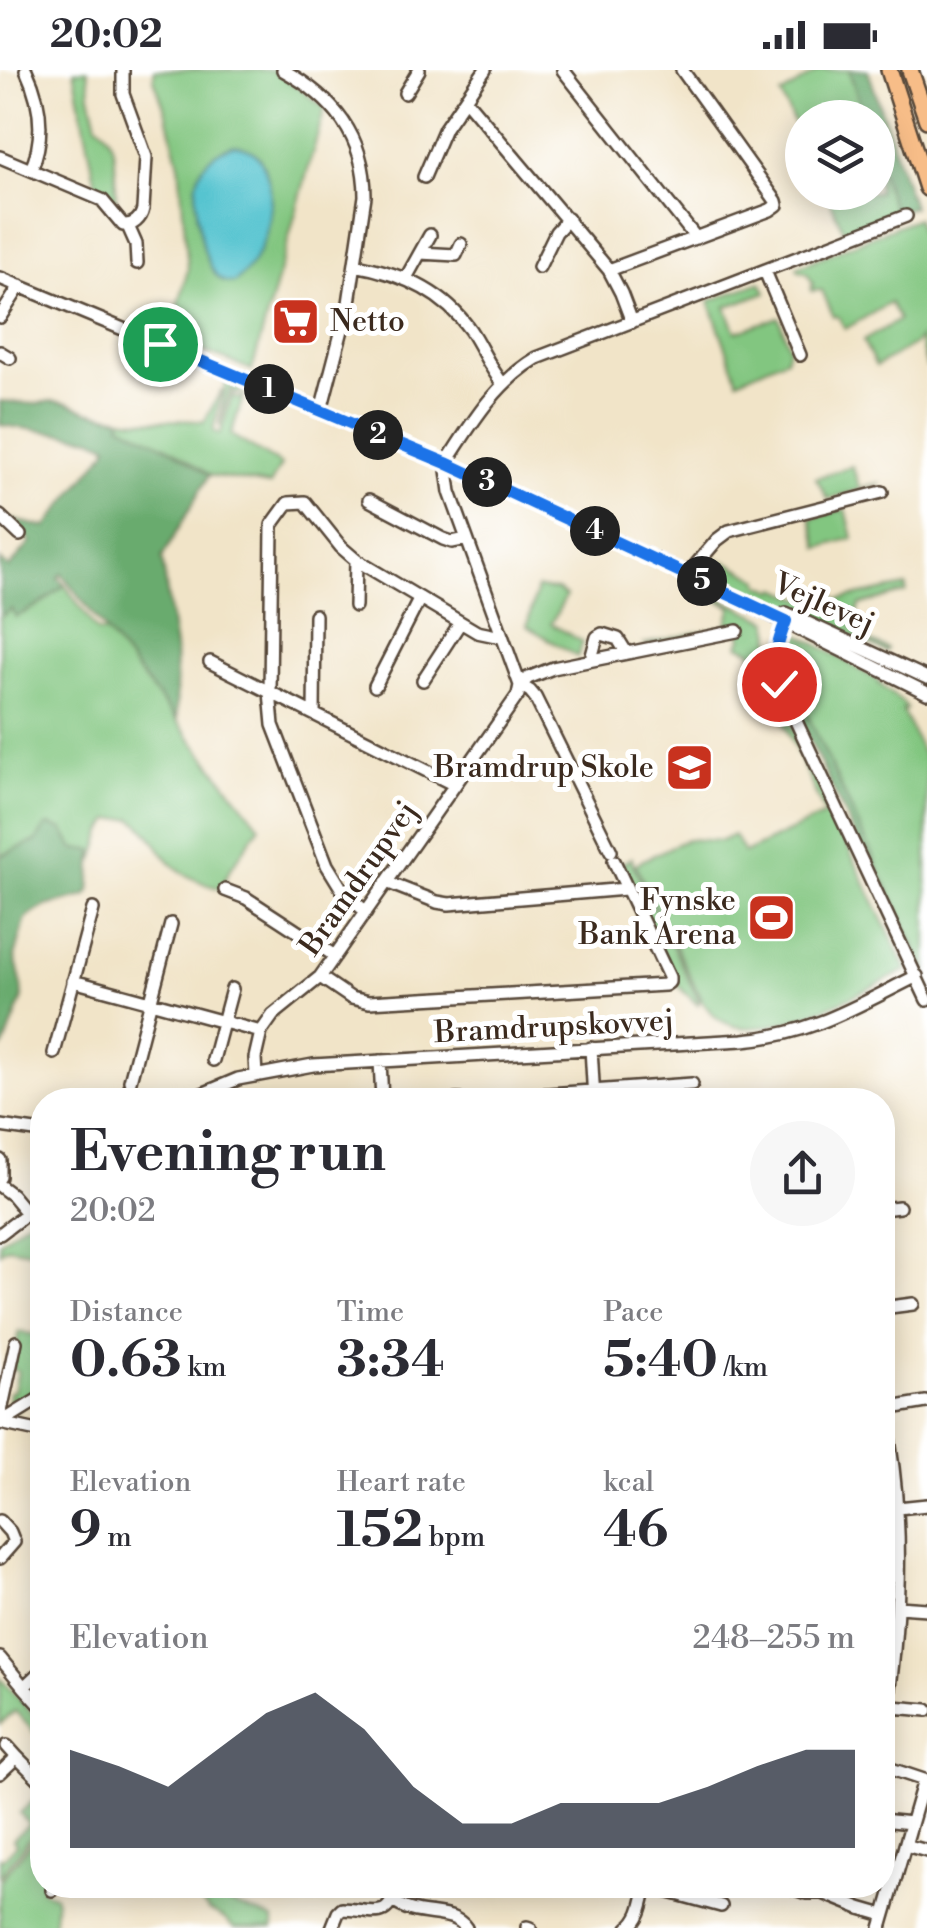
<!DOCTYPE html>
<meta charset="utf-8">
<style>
body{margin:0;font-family:"Libre Bodoni",serif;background:#f7f7f7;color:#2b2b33;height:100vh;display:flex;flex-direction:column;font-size:38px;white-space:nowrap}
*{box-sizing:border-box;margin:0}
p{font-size:32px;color:#7c7c81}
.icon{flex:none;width:55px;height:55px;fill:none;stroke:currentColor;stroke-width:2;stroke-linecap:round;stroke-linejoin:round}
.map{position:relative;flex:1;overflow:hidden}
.panel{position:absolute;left:30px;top:1018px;width:865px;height:810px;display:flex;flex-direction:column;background:#fff;border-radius:40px;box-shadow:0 5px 25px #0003}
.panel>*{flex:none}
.tools{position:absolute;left:785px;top:30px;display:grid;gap:20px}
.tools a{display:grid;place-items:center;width:110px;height:110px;border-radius:50%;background:#fff;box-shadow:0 5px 25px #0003;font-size:50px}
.pin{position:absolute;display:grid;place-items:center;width:85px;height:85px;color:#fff;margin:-42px;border:5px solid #fff;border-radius:50%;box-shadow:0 2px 10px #0007}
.km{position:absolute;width:50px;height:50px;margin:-25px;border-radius:50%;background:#222;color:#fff;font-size:28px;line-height:50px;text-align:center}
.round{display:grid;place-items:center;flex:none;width:105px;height:105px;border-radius:52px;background:#f7f7f7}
.overview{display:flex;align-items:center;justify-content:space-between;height:170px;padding:0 40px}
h1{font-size:55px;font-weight:700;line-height:75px}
.metrics{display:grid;grid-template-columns:repeat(3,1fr);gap:15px;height:170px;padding:10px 40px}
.metrics div{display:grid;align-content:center}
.metrics b{font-size:50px;font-weight:700}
.metrics small{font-size:28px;font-weight:400}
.metrics p{font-size:28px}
.chart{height:280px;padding:20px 40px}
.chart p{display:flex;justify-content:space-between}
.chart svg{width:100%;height:180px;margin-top:10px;fill:#111827;opacity:.7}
.status{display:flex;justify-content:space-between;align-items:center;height:70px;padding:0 50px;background:#fff;direction:ltr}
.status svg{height:28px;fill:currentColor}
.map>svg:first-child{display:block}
.green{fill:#82c680;stroke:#5e784f;stroke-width:2.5}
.forest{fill:#69ab6e;stroke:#526a46;stroke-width:2.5}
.water{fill:#57c4d0;stroke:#497777;stroke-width:2.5}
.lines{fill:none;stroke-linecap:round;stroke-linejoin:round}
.minor-casing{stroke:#564638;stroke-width:16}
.highway-casing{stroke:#564638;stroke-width:20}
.minor{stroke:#fff;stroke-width:11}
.highway{stroke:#f7bd88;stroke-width:15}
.route-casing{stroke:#fff;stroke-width:20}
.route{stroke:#1a73e8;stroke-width:12}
.labels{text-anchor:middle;stroke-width:10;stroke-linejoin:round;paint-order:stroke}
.poi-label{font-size:30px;fill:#3b2a1e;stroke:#fff;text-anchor:end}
.street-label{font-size:30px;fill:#3b2a1e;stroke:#fff}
</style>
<div class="status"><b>20:02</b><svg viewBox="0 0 49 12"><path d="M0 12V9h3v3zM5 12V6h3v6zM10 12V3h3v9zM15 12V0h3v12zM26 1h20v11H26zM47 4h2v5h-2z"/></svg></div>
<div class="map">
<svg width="927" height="1858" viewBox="0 0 927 1858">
<rect width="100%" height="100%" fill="#fff"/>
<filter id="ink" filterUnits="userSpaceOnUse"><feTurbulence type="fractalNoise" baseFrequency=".01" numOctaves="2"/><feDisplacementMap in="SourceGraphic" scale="20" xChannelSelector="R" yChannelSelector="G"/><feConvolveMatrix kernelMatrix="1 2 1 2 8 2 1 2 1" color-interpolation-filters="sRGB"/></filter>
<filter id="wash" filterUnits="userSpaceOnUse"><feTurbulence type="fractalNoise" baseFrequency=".0048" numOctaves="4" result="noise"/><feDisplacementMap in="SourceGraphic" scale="40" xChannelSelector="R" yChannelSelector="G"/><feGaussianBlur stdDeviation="2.25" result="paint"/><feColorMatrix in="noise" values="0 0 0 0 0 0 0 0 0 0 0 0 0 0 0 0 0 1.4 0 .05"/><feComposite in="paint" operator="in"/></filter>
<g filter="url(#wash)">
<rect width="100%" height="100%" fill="#f1e4c8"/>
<path class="green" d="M74,0H88L90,24L97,54C120,68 115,107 116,131L97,121Z
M154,0H274L325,38L252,300L170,268L188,199L179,94L167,45L154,9Z
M820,0H849L864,47L802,48V71L781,25Z
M878,92L894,143L845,163L826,123L878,122Z
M917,148L927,192V298L919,268L915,274L876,296L863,271L899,250L890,233L845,259L839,247L833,246L822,220L812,221L811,218L813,214L807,203L799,201L797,197Z
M761,212L766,222L726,237L736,262L779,247L789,278L786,288L738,310L709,231Z
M226,311L241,317L239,324L234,323L233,327L241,329L245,321L231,365L281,395L270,415L209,405L173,380L120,354L122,348C150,354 176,347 204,352L222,319L213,361L220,364L234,319L231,318L219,356Z
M852,396L860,418L881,413L828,429L816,408Z
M846,439L853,468L819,478L811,448Z
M711,487L733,495L760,510V514L775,521L777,518L805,530L809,524L833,519L836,530L906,516V522L860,535L851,557L859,561L857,566L888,579L886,582L701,499Z
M65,515L97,561L107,563L260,756L229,801L221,819C202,813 184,807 170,792C157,777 149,759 132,748L111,750L103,762L94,790L92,789L93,781L74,779L63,760L42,764L34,773L0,786V547L11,539L17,546L42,533Z
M694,516L769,551L772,563L769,597L773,616L831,739L824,742L777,638L761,616L752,581L739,575L742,568L740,559L648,576L645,574L726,556L732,537L693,519Z
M537,518L557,520L566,526L551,554L583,572L577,587L527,556Z
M794,564L801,565L882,613L877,612L904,634L907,639L902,640L927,693V903L795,619H790C782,601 777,579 794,564Z
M831,742L907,900C867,919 774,970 731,955C718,951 710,942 702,931L635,794L687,769L721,771L734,765L744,783Z
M632,788L633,795L699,931L698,935L677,915L622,793Z
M42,1139V1183L7,1177L0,1182V1171Z
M38,1257L42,1258L39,1307H42V1322L12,1342L8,1341L9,1322L14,1321L18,1301L12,1299L19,1262L36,1265Z
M0,1608L42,1654L34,1662L15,1641L0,1654Z
M34,1730L39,1736L42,1733V1753L0,1806V1787L3,1789L17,1774L13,1769L29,1754L20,1743Z
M42,1759V1821L54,1825L56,1831L53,1858H0V1811Z
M185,1815H220L217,1828L273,1849V1858H234L225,1849L209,1840Z"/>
<path class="forest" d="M849,0H868L913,137L894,143L878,92V48L864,47Z
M0,331L35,334L51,331L68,333L87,341L122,348L121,354L173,380L209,405L162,488L175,577L177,650L107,563L62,504L58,508L65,515L42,533L16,547L11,539L0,547V490L9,498L31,472L12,450L46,457L106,381L108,375L92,368L0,355Z
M795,618L927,903V920L786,620Z
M51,755L63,760L74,779L93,780L90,821L86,826L46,836L30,845L25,851L15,887L22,916L23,927L5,975L0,980V786L36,771L46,756Z"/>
<path class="water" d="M234,75C256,77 264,91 269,112C276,148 263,189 234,213C227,212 225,213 219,208C201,192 192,129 198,107C203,90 219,80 234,75Z"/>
</g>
<g filter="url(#ink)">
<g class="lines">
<defs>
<path id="minor" d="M26,0C41,32 45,67 31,100
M283,0C333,28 365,66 365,126L349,233L321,340
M563,0L696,168
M405,23L419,0
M465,29L609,200L621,223L632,252
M0,87L102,130L123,155C133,156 141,149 143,139L146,87L123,24V0
M424,107L445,58L485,0
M128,156L136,174L137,193
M420,183L456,185L461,174
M355,195C400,203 443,221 470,260C482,278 489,297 503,314
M539,197L556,162L568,149
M609,200L770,140L777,135L776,131L682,0
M765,201L800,285
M0,208L446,393L698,509L927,623
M406,208L430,165
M0,247L20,216
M0,282L10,288
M446,393C471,354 496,312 537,288L906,146
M369,430L443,469L452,472L467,469
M0,446L20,465
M688,504L717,470L729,461L882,422
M355,536L356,490
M786,543L927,608
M787,548L775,582L779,615L927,930
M591,589L597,567L602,564L618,569L626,582
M210,592L455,715
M423,610L460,553
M375,616L420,528
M314,644L315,545
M611,781L535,627L530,621L520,615L528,608L553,598L737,561
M386,812L437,832L449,834L626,819
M225,820L246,828L335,886
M366,842L343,821L327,795L273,655L270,622L272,455L288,433L305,432L341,477L356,490L477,562L501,567
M320,907L351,928L369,932L665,915L669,912V907L614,791
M73,911L261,962
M591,978L594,1030
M54,983L93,839
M213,990L232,919
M380,991L382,1030
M256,1005L255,988L261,962L273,945L320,907L518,625L520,615L450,422L446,393
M130,1011L171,854
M520,1026L692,1014
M188,1030L238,1009L313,995L743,970C813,964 856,936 917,906
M456,1030H459
M0,1056L42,1062
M0,1090V1107
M0,1116L12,1125L27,1143
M882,1139L899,1137
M0,1164L42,1132
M882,1238L913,1234
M882,1331C887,1345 888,1361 890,1376C906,1476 897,1578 882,1677
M885,1339L926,1332
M0,1346L16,1272
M0,1353L42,1327
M0,1353L42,1362
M898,1438L927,1435
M0,1451L10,1462L14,1472L0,1488
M882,1483L898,1482
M898,1537L927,1539
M0,1588L24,1617L42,1600
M24,1617L42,1637
M882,1636L927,1640
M7,1676L17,1687
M882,1696L927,1711
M0,1703L17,1687L41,1711
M882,1750L911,1753
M905,1775L927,1781
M783,1815L806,1823H823L860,1838L884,1845
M647,1816L721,1836
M52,1820L53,1815
M393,1831C417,1850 452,1837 466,1858
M527,1857L530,1858
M332,1858L338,1843L342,1839C371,1839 391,1854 395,1815
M628,1858C642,1848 643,1831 647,1815
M881,1858L924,1710"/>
<path id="highway" d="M889,0L927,118
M910,0L927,50"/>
</defs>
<use href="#minor" class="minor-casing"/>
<use href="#highway" class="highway-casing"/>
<use href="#minor" class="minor"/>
<use href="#highway" class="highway"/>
</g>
</g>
<g class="lines" filter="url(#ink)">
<defs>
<path id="route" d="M160,274L446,393L786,551C777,574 772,590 779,614"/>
</defs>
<use href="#route" class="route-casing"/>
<use href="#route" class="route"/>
</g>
<defs>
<symbol id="supermarket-square" viewBox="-11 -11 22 22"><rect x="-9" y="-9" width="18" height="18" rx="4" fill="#c8321e" stroke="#fff"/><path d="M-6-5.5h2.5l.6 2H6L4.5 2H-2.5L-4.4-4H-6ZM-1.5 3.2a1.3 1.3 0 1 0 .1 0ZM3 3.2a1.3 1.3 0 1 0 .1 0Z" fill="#fff"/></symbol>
<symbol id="school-square" viewBox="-11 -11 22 22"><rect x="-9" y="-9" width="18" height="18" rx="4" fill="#c8321e" stroke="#fff"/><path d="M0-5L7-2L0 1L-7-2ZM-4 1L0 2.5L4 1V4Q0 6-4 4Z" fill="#fff"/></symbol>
<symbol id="stadium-square" viewBox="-11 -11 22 22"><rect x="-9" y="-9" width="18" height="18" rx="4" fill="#c8321e" stroke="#fff"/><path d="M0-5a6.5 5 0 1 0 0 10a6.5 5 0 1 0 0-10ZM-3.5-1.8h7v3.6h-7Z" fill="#fff"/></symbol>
</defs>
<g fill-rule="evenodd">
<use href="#supermarket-square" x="268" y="224" width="55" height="55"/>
<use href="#school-square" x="662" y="670" width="55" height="55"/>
<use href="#stadium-square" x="744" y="820" width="55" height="55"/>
</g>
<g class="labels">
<g class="poi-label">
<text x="330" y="261" text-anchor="start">Netto</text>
<text x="654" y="707">Bramdrup Skole</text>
<text x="736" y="840">Fynske<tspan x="736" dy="34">Bank Arena</tspan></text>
</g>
<g class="street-label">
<text transform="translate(824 533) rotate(24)" y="10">Vejlevej</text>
<text transform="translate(358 808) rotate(-55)" y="10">Bramdrupvej</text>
<text transform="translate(554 956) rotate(-3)" y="10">Bramdrupskovvej</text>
</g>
</g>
</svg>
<div class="tools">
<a><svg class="icon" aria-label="layers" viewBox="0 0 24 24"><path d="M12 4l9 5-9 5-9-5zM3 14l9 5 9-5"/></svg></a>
</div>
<div class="pin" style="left:160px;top:274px;background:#1e9e55"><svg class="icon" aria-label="arrive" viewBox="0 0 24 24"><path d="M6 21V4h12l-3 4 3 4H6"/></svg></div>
<div class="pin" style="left:779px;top:614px;background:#d93025"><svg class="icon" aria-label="check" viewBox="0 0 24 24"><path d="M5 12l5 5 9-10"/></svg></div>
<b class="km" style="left:269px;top:319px">1</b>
<b class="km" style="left:378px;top:365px">2</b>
<b class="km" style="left:487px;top:412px">3</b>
<b class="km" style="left:595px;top:461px">4</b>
<b class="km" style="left:702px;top:511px">5</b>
<section class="panel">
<div class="overview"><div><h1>Evening run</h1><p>20:02</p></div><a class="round"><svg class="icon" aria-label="share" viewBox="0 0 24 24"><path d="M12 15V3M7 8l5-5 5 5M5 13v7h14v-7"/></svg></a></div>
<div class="metrics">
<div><p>Distance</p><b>0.63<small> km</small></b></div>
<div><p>Time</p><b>3:34</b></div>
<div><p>Pace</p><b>5:40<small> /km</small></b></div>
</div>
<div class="metrics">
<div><p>Elevation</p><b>9<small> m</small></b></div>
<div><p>Heart rate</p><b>152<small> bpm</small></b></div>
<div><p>kcal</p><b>46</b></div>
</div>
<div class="chart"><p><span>Elevation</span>248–255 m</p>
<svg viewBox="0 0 160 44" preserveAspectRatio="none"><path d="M0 44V20L10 24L20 29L30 20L40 11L50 6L60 15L70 29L80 38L90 38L100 33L110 33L120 33L130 29L140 24L150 20L160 20V44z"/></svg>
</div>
</section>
</div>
